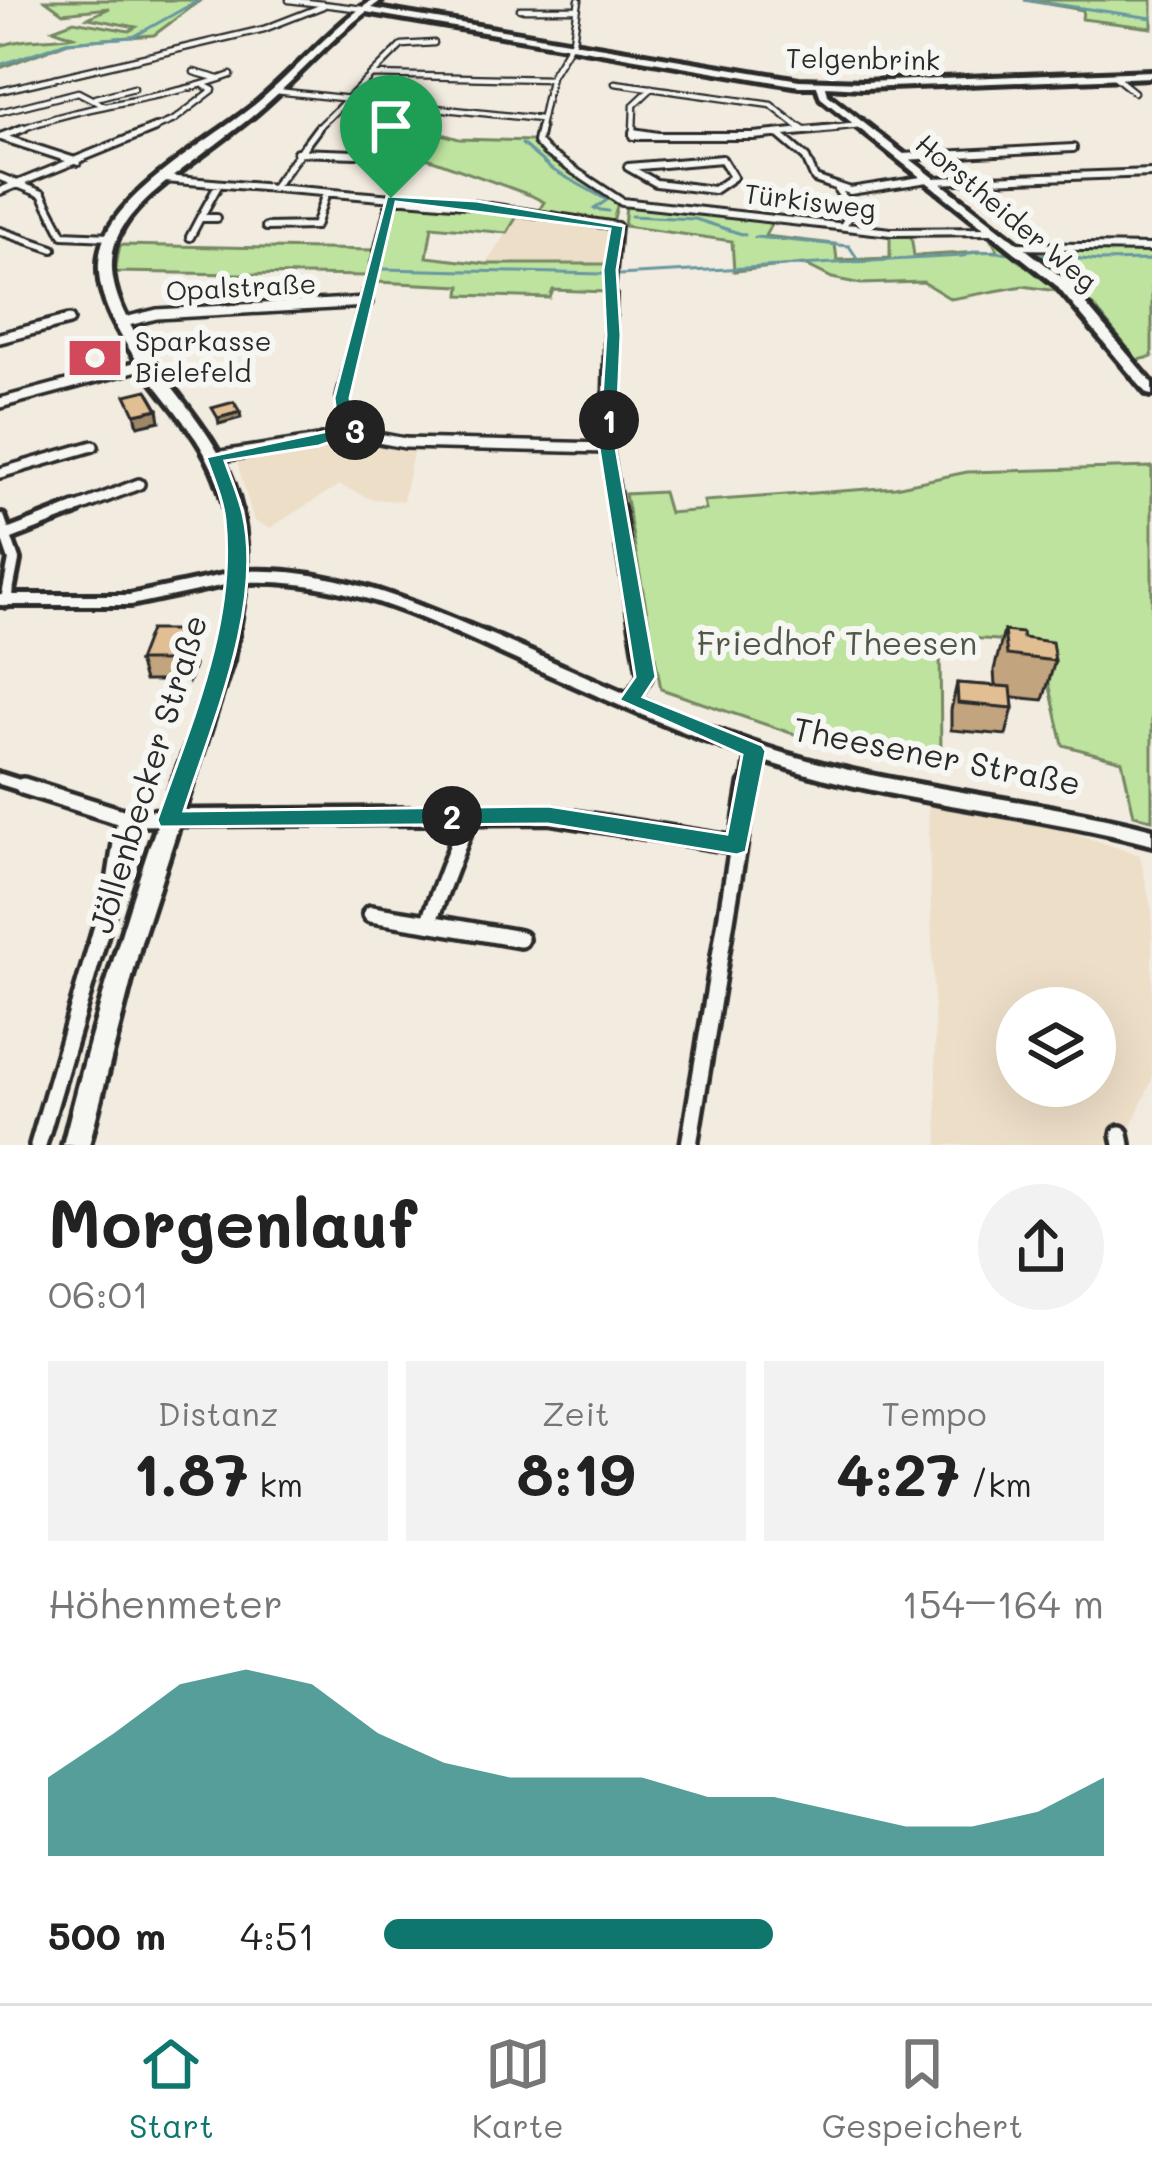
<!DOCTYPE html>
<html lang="de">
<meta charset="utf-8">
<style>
body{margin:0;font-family:Mali,sans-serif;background:#f2f2f2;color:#222;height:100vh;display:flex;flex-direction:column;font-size:45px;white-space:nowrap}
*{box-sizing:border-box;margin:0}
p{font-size:39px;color:#767676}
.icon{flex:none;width:66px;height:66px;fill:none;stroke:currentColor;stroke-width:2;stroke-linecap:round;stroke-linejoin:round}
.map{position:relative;height:1145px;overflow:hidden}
.panel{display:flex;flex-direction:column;background:#fff;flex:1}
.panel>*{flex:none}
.tools{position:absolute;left:996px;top:987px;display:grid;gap:24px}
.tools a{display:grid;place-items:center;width:120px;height:120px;border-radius:50%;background:#fff;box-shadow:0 12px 48px #0002;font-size:60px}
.pin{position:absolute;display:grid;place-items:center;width:102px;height:102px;color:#fff;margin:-123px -51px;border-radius:50% 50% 50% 0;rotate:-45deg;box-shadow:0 0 12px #0007}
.pin .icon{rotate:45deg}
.km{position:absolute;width:60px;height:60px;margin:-30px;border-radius:50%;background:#222;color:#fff;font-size:33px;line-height:60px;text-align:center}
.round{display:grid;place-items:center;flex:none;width:126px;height:126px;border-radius:63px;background:#f2f2f2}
.overview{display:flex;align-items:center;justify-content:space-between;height:204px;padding:0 48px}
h1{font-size:66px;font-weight:700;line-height:90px}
.metrics{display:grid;grid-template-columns:repeat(3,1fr);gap:18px;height:204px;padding:12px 48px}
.metrics div{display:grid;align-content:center;border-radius:0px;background:#f2f2f2;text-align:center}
.metrics b{font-size:60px;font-weight:700}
.metrics small{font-size:33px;font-weight:400}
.metrics p{font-size:33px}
.chart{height:336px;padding:24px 48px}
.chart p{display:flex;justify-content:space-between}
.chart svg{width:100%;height:216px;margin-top:12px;fill:#0f766e;opacity:.7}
ul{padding:0 48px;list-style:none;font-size:39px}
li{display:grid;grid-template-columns:192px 144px 1fr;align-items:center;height:90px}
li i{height:30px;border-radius:15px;background:#0f766e}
.menu{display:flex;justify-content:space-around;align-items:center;height:168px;border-top:3px solid #e0e0e0;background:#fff;font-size:33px;color:#767676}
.menu a{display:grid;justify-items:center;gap:6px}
.menu .current{color:#0f766e}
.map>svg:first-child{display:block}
.built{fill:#eddec8;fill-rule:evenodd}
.green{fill:#bde39e;stroke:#748764;stroke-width:3}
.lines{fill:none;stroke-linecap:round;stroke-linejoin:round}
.stream{stroke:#6897a1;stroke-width:3}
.street-far4-casing{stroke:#2b2b2b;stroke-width:9}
.street-far3-casing{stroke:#2b2b2b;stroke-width:12}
.street-far2-casing{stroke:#2b2b2b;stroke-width:16}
.street-far1-casing{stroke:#2b2b2b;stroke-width:20}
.street-casing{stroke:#2b2b2b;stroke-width:24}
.secondary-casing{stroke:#2b2b2b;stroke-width:10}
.street-far4{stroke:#f6f6f2;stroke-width:4.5}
.street-far3{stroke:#f6f6f2;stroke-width:6}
.street-far2{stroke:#f6f6f2;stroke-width:9}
.street-far1{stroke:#f6f6f2;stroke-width:10}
.street{stroke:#f6f6f2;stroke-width:15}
.secondary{fill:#f6f6f2;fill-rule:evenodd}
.wall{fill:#c2a47e;stroke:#2b2b2b;stroke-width:3}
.shaded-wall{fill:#9e8667;stroke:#2b2b2b;stroke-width:3}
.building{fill:#e1bf93;stroke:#2b2b2b;stroke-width:3}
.route{fill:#0f766e;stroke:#fff;stroke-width:3;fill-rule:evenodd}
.labels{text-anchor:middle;stroke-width:12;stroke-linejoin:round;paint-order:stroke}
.far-street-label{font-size:27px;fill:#2b2b2b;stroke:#f6f6f2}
.far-poi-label{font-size:27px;fill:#2b2b2b;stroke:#f6f6f2;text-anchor:start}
.park-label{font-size:33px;fill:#505948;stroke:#f6f6f2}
.street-label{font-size:33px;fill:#2b2b2b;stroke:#f6f6f2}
</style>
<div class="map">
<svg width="1152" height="1145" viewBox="0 0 1152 1145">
<rect width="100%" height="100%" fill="#f2ebdf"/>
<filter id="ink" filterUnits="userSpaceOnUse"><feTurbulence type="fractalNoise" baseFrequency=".00833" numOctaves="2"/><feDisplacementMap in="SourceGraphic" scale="24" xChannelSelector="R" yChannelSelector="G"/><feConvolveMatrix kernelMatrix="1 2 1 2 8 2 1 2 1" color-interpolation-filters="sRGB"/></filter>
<g filter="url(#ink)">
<path class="built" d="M519,213L612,229L606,264H486Z
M353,436L414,447L403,501L371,499L339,485L270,528L254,521L236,458Z
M928,802L1034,820L1140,855L1152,912V1080L1131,1126L1113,1123L1108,1145H938ZM1017,1008H1095V1086H1017Z"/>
<path class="green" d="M45,0H201L154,35L68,42L0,68V46C26,37 47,41 73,36L53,29L74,21L129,31L136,27L88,18L110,8L63,13Z
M1024,0H1152V28L1082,19L1083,10Z
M397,109L416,110L404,123L459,139L533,141C555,171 590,179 618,202L613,222L538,212L544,202L530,195L430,159L393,156L396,147L375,131Z
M399,201L519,213L507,233L432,226L427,257L486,264H606V292L553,290L550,298L460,295L461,286L377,282L394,202Z
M631,205L773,220L765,236L835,244L837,260L890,258V235H911L914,256L998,251L988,234H994L1040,269L1056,291L1023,286L951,299L923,282L861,284L832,278L804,264L734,271L732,241L624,226L626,206Z
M120,245L374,250L367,276L115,272Z
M1025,247L1152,250V357L1137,360L1095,308Z
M1152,467V820L1134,815L1122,761L1063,745L1040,643L940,636L941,764L829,746L661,689L625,494L663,492L669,513L706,510L704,501L895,487L967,472Z"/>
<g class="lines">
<path class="stream" d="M1026,0L1152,18
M0,65L66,42L133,37L199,0
M522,144L551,169L607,200L594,209L608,211
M631,216L695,219L745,235
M755,237L849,246L857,258
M1030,253L1099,261L1152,260
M382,269L603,274
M618,275L963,256L976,251L1016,253"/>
<defs>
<path id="street-far4" d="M289,0L363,9
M520,9H577
M194,72L219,79
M372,75L550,79
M1114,76L1134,92
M615,83L771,105L804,131
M0,91L264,29L323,6
M276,91L540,119
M95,98L134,88
M0,112L78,92L105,106
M16,131C85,103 161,101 231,75
M148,131L174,120L213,90L205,86
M315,131L402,45L434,43
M539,131L551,76L573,40L579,0
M633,131L634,105L652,88
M805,131L860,125"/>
<path id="street-far3" d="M540,128L537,142L546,152L622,202L891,232L994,231
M800,128L804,131
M633,132L658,136H633Z
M778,134L806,158L815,179L850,191L928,179
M658,136H753L835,128
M0,137L24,128
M1,137L78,162
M297,152L356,154
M902,157L1073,148
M722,159L733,177L714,190L656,183L628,167Z
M0,177L42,194L63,235L111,237
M165,179L477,205L617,226L611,297
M931,181L1152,173
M273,188L318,128
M838,190L852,210L843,226
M0,191L155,128
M200,218L219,184
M266,227L315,226L326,193
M0,231L53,249
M190,237L200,218H217
M1014,246L1152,248
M367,297L391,198"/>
<path id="street-far2" d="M367,294L342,398L349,421L378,438L405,443L607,448
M611,294L607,448L618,512
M120,323L157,314L367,302
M0,338L69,320
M0,403L149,363
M215,457L319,441L358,429
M0,473L93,446
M67,512L139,484"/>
<path id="street-far1" d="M617,509L645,677L630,700
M0,519L14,560L6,601
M8,535L75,509
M0,600H130L238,577
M0,779L32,789
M748,789L754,751"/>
<path id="street" d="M23,786L125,818L548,815L737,845
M371,914L428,923L469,816
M428,923L520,939
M1120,1134L1122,1145
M38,1145L115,882L125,818
M689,1145L748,786"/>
<path id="secondary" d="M373,0H382L371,8L799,80L863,82L1152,71V77L863,88L826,86L828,95L1064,279L1152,383V395L1147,394L1056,285L821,98L817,86H799L366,12C324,44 291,85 250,118C128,215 52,234 173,388C222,451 247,489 246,571C336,567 417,604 499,638C594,679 687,724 786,754C906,789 1031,798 1152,829V845C1028,812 899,804 777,765C690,738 607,700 523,663C435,623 345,577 246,582L234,654L141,942L89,1145H63C88,1045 116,946 149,848C184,744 242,636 228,524C224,493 213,465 196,439C163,388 85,316 101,249C114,192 214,139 258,102C298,69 330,28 373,0Z"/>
</defs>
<use href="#street-far4" class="street-far4-casing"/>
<use href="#street-far3" class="street-far3-casing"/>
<use href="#street-far2" class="street-far2-casing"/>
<use href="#street-far1" class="street-far1-casing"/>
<use href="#street" class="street-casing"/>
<use href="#secondary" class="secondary-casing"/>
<use href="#street-far4" class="street-far4"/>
<use href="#street-far3" class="street-far3"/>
<use href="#street-far2" class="street-far2"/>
<use href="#street-far1" class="street-far1"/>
<use href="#street" class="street"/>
<use href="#secondary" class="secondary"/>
</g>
<path class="wall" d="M1004,631L1023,638L1055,661L1043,700L1012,697L1013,708L1006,735L951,730V710L957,683L995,686L994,670Z
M182,646L194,666L189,681H144L138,661Z"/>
<path class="shaded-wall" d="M158,409L160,421L138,426L135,414Z
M240,412L241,418L219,424L218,418Z
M178,630L183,649L172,646Z
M190,646L194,666L189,681L184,661Z"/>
<path class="building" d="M147,390L158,409L135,414L126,395Z
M234,402L240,412L218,418L212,408Z
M150,630H178L172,646H190L184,661H138Z
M1004,631L1022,633L1023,638L1052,642L1055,661L1007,655Z
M957,683L1011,687L1013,708L958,703Z"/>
</g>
<path class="route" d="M387,196L477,201L624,226L617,270L621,335L616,448L656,677L643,697L762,745L766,751L746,852L737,855L548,824L160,827L157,820C190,725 236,624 225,520C223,499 213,477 206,457L347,427L336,414L334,398ZM396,202L610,229L603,270L606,335L599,448L635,677L619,700L742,755L727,834L548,806L184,811C212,724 264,605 243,514C239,496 231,478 225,461L319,446L367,429L352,413L350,398Z"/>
<defs>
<symbol id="bank-bare" viewBox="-9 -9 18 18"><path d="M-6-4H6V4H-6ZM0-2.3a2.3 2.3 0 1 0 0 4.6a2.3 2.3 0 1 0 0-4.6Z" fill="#d1495b" stroke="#f6f6f2" stroke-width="2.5" paint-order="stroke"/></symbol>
</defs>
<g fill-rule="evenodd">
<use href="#bank-bare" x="57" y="320" width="76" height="76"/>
</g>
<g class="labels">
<g class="far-street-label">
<text transform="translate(863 60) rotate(1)" y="9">Telgenbrink</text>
<text transform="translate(810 202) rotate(7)" y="9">Türkisweg</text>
<text transform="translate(1006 213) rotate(40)" y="9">Horstheider Weg</text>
<text transform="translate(241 288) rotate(-3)" y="9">Opalstraße</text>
</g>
<g class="far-poi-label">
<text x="135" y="351">Sparkasse<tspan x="135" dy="31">Bielefeld</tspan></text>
</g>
<g class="park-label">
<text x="837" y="655">Friedhof Theesen</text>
</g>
<g class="street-label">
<text transform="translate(937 756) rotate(11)" y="12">Theesener Straße</text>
<text transform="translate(148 774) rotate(-73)" y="12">Jöllenbecker Straße</text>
</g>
</g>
</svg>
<div class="tools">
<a><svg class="icon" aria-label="layers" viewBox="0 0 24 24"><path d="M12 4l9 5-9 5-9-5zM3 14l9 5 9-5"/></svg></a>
</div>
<div class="pin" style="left:391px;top:198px;background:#1e9e55"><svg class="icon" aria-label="arrive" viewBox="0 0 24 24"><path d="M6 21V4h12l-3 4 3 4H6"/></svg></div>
<b class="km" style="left:609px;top:420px">1</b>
<b class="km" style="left:452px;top:816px">2</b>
<b class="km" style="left:355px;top:430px">3</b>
</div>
<section class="panel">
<div class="overview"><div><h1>Morgenlauf</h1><p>06:01</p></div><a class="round"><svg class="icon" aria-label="share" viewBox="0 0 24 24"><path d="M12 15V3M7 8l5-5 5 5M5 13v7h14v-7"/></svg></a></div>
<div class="metrics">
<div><p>Distanz</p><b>1.87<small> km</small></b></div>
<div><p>Zeit</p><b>8:19</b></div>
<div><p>Tempo</p><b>4:27<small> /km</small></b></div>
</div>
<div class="chart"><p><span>Höhenmeter</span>154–164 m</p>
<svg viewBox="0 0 160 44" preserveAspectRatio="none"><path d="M0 44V28L10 19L20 9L30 6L40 9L50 19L60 25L70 28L80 28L90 28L100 32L110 32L120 35L130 38L140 38L150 35L160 28V44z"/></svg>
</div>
<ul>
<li><b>500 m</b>4:51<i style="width:54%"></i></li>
</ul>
</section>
<nav class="menu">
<a class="current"><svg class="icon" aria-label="home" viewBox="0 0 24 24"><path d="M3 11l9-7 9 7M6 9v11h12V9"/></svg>Start</a>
<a><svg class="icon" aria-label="map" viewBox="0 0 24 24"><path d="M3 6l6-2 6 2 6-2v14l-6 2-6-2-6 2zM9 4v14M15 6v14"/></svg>Karte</a>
<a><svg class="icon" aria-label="saved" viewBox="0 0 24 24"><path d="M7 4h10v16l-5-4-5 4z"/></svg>Gespeichert</a>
</nav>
